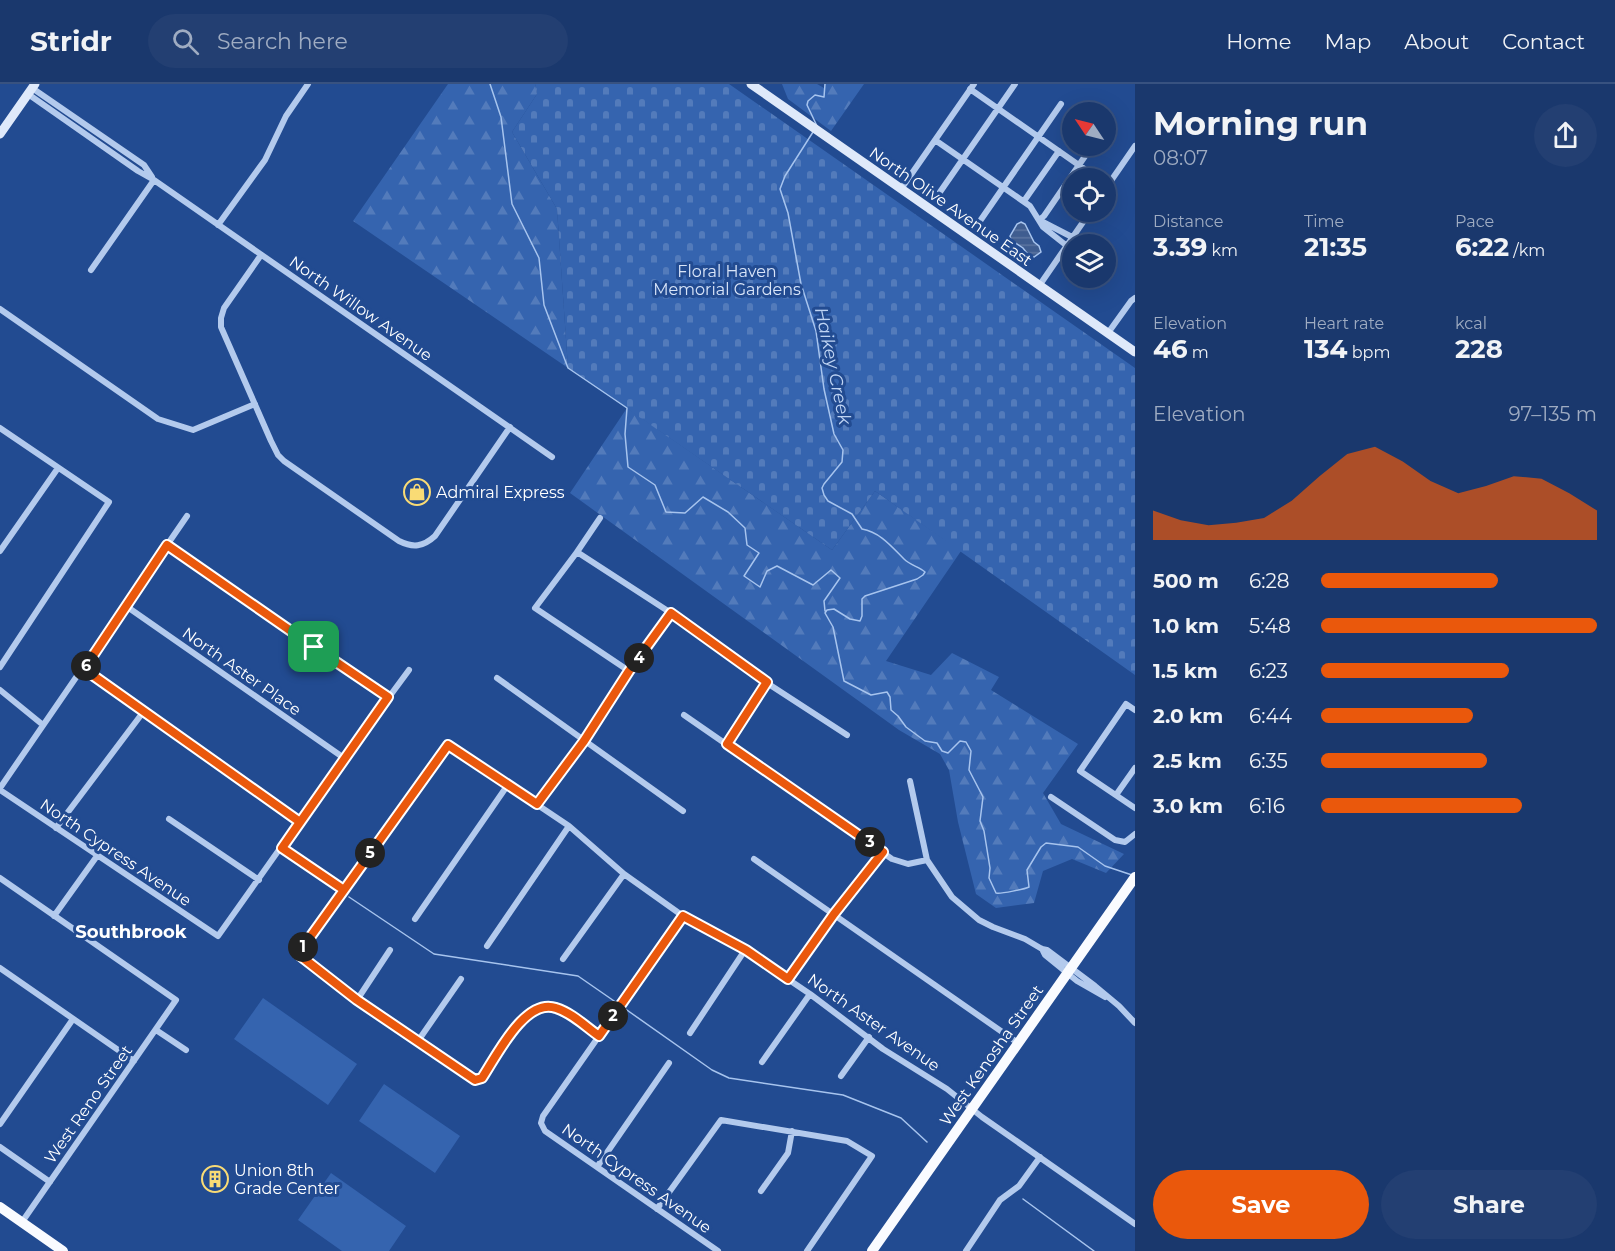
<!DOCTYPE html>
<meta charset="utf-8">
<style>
body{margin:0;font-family:Montserrat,sans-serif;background:#233f72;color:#f1f3f6;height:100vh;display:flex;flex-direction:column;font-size:22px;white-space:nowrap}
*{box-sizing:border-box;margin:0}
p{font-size:20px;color:#9facc2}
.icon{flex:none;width:33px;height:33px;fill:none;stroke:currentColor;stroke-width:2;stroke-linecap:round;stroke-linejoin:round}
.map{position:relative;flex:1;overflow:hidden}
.sheet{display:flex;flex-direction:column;background:#1a386d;width:480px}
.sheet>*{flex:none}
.needle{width:39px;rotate:305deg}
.fabs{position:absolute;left:1062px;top:18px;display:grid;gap:12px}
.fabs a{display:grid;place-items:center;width:54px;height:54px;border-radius:50%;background:#1a386d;box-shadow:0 6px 24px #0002,0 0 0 2px #385280;font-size:30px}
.pin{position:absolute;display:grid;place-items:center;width:51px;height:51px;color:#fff;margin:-26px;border-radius:12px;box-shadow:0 3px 9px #0006}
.km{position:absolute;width:30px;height:30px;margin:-15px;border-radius:50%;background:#222;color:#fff;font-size:16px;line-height:30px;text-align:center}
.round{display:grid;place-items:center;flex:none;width:63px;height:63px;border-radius:32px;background:#233f72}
.headline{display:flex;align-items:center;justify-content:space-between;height:102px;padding:0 18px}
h1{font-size:33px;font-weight:700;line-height:45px}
.metrics{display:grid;grid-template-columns:repeat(3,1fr);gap:9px;height:102px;padding:6px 18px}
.metrics div{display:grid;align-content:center}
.metrics b{font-size:26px;font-weight:700}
.metrics small{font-size:16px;font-weight:400}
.metrics p{font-size:16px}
.chart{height:168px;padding:12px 18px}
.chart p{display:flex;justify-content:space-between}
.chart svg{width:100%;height:108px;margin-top:6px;fill:#ea580c;opacity:.7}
.primary-button{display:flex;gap:12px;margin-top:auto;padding:12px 18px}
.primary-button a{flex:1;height:69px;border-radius:36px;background:#ea580c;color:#fff;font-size:24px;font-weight:700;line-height:69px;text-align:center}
.primary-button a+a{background:#233f72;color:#f1f3f6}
ul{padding:0 18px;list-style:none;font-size:20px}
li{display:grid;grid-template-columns:96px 72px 1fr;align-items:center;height:45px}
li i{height:15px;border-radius:8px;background:#ea580c}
header{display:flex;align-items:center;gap:36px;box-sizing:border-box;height:84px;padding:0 30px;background:#1a386d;border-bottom:2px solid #385280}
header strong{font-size:28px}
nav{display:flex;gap:33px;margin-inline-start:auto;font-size:21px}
.search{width:420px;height:54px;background:#233f72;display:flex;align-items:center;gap:15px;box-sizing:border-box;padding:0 21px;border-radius:33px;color:#9facc2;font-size:22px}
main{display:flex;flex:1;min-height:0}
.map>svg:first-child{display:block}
.forest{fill:url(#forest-firs)}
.cemetery{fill:url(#cemetery-stones)}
.park{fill:#3564af}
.water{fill:url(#water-rules);stroke:#a7c4ee;stroke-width:1.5}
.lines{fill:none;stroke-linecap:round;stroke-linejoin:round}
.stream{stroke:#a7c4ee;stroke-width:1.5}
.street{stroke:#b3caed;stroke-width:6}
.secondary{stroke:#dfe9fa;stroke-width:9}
.primary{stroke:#f9fbff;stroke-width:10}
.route-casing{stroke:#fff;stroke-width:12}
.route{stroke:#ea580c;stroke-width:8}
.labels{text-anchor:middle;stroke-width:6;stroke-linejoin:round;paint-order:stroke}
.street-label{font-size:16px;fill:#fff;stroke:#224b91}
.park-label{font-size:16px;fill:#d9e5f9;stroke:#224b91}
.poi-label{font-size:16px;fill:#fff;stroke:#224b91;text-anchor:start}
.water-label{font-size:18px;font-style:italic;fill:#bfd4f4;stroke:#224b91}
.neighbourhood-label{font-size:18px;font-weight:bold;fill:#fff;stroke:#224b91}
</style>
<header>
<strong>Stridr</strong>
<div class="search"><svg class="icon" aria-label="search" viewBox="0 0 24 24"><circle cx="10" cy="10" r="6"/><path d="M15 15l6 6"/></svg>Search here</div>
<nav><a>Home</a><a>Map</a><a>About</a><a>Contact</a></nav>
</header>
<main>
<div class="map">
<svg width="1135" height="1167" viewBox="0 0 1135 1167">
<defs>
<pattern id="forest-firs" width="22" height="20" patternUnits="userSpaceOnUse" patternTransform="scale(1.5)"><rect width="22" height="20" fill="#3564af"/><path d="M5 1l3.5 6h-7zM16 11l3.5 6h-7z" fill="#537bbb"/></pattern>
<pattern id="cemetery-stones" width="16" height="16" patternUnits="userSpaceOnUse" patternTransform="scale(1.5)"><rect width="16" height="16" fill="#3564af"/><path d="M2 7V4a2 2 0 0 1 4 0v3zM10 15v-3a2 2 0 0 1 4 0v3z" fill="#537bbb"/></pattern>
<pattern id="water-rules" width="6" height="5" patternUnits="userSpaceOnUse" patternTransform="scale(1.5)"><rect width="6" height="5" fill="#3f5d90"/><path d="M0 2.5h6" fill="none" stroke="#5c75a1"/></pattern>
</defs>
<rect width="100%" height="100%" fill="#224b91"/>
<path class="forest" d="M448,0H535L537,10L512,48L557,125L568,284L353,137Z
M782,0H817L824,4L825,0H864L831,47L788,15Z
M627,324L832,466L875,407L961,467L886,577L931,591L952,569L999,593L991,606L1078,660L1043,709L1061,740L1124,770L1106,789L1072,775L1043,787L1034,819L996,824L976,810L958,738L949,686L940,670L899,646L570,409Z"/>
<path class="cemetery" d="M535,0H729L1135,284V591L875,407L832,466L568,284L557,125L512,48L537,10Z"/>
<path class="park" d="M263,914L357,980L328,1021L234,955Z
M384,1000L460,1052L435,1089L359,1037Z
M331,1089L406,1142L389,1167H342L298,1136Z"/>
<path class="water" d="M1021,138L1025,140L1034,158L1039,162L1041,168L1034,173H1030L1023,164L1011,156L1010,152L1017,140Z"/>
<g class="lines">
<path class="stream" d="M490,0L501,33L512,120L539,174L544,221L568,284L627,324L625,350L628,383L655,401L666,428L685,429L703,413L728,428L745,444L747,461L759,469L744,492L760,503L767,487L777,482L813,501L831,486L840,494L824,517L825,527
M817,42L807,21L808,17L815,11L824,13L825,0
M813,48L785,92L780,105L788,129L801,200L816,247L824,305L834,350L843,366L842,378L824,400L822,404L824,411L828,417L852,430L862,445C880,448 892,463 904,475C910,481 919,483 925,488L923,491L917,495L865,512L862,515V532L860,537L850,535L834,525L827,526L825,529L833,543L844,597L871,611L887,608L890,613L891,626L898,632L906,643L925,657L937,659L942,667L948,669L960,657L966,658L971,667L969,686L983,713L980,737L984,747L990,784L989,794L996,809C1001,810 1025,805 1029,803L1027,786L1041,763L1046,759L1078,763L1105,782L1132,791
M349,813L434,870L578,892L617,919
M624,924L712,986L729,994L843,1011L901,1034L927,1058
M1023,1115L1094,1167"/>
<path class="street" d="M32,4L144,81L152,93
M970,5L1093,91
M28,10L138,87L154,96L552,373
M935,56L1030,122L1043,143L1067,162
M1106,104L1135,62
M901,105L974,0
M940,108L1015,0
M1024,117L1059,67
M1039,136L1044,132L1092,62
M1039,136L1072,153
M980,137L1061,20
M218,141L265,76L286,32L308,0
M261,171L224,224L221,234V243L271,357L278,371L284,377L399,457C413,464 423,463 435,452L510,343
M91,186L154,96
M1039,202L1090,128
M0,225L158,335L193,346L255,320
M1108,249L1131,217L1135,214
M0,344L109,418L0,583
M600,434L577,468L535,524L629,587
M167,461L388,613
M0,467L58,384
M577,468L671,529L767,599L847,651
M126,522L344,674
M84,585L300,738
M497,594L683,727
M0,606L43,641
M1135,626L1126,620L1080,687L1135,724
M684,631L892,775L908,780L927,776
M727,660L767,599
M910,697L927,776L952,813L979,836L993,843L1025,855L1042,865L1047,866L1095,902L1119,922L1135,939
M0,704L187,432
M0,706L218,852L344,674L409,586
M1116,711L1135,684
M1051,713L1115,756L1125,758L1135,750
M537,720L584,657L629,587L671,529
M169,735L259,796
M56,744L144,627
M282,763L344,805
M754,775L1018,959
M0,794L176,916L22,1138
M54,832L97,772
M683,832L543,1032L541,1039L545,1047L718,1167
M415,835L507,702
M487,862L569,742
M1042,865L1045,871L1077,897L1105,913
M563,875L624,790
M0,884L134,977
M788,895L834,830L883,768
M357,916L390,866
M156,946L186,966
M690,949L745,866
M599,952C585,942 572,929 556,924C525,913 496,972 482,994L475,996L357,916L298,870L448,661L569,742L624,790L683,832L745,866L810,910L883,965L947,1005L982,1033L1135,1140
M418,957L461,895
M762,978L810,910
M841,992L869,953
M0,1040L73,935
M0,1063L50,1098
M597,1083L669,979
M761,1107L788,1069L792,1047
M657,1125L721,1036L847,1057L872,1072L807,1167
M966,1167L1000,1116L1019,1102L1040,1073"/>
<path class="secondary" d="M751,0L1135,268
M0,50L35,0"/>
<path class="primary" d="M0,1123L63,1167
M872,1167L1135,793"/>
</g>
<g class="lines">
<defs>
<path id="route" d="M314,563L388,613L282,764L344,806L298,870L357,916L475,996L482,994C496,973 525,913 556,924C572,929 585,942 599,952L683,832L746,866L788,895L834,830L883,768L727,660L767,598L671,529L629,587L584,657L537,720L448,661L344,806L282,764L300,738L84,585L167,461L314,563"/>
</defs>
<use href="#route" class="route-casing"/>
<use href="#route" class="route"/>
</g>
<defs>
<symbol id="shop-ring" viewBox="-11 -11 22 22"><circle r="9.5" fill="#224b91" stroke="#f9db75" stroke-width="1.5"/><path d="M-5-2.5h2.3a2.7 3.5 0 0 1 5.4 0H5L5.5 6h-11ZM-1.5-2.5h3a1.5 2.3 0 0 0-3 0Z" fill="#f9db75"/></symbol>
<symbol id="building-ring" viewBox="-11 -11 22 22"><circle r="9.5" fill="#224b91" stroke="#f9db75" stroke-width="1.5"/><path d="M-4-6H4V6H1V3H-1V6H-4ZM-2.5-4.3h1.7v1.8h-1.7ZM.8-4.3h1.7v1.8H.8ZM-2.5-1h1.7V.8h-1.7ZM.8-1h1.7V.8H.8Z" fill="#f9db75"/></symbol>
</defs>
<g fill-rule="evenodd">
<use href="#shop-ring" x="402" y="393" width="30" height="30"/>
<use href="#building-ring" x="200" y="1080" width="30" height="30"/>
</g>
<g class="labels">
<g class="street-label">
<text transform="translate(951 122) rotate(35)" y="6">North Olive Avenue East</text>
<text transform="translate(361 224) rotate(35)" y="6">North Willow Avenue</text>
<text transform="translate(242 587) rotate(35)" y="6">North Aster Place</text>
<text transform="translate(116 768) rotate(34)" y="6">North Cypress Avenue</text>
<text transform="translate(874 938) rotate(35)" y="6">North Aster Avenue</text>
<text transform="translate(991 971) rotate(-55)" y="6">West Kenosha Street</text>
<text transform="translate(88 1020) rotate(-55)" y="6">West Reno Street</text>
<text transform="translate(637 1094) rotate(35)" y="6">North Cypress Avenue</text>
</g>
<g class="park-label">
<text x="727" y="193">Floral Haven<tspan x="727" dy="18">Memorial Gardens</tspan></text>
</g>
<g class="poi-label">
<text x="436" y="414">Admiral Express</text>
<text x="234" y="1092">Union 8th<tspan x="234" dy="18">Grade Center</tspan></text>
</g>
<g class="water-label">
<text transform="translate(833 282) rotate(78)" y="6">Haikey Creek</text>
</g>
<g class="neighbourhood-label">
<text x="131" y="854">Southbrook</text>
</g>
</g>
</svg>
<div class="fabs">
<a><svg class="needle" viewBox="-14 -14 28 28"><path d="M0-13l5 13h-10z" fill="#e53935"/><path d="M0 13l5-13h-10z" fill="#9facc2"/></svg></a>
<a><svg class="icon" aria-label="locate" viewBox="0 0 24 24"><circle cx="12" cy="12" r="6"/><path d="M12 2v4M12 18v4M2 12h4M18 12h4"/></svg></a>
<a><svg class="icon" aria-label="layers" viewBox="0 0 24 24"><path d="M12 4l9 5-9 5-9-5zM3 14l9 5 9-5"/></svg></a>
</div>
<div class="pin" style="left:314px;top:563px;background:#1e9e55"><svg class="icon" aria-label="arrive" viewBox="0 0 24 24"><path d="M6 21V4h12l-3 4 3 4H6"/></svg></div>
<b class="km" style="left:303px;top:863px">1</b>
<b class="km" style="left:613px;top:932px">2</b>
<b class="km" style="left:870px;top:758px">3</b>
<b class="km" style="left:639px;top:574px">4</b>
<b class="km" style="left:370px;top:769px">5</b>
<b class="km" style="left:86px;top:582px">6</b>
</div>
<section class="sheet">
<div class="headline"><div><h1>Morning run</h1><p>08:07</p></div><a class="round"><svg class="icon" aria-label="share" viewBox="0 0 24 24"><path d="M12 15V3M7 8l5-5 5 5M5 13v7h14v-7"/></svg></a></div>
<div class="metrics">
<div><p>Distance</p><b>3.39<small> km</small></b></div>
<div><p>Time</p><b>21:35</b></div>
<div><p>Pace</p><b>6:22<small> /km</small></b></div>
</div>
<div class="metrics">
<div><p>Elevation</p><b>46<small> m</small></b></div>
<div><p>Heart rate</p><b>134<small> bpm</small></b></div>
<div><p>kcal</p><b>228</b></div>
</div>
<div class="chart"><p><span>Elevation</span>97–135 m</p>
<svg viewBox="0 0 160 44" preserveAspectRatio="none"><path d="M0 44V32L10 36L20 38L30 37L40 35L50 28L60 18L70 9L80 6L90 12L100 20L110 25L120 22L130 18L140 19L150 25L160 32V44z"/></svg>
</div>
<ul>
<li><b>500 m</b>6:28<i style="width:64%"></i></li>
<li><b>1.0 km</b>5:48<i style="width:100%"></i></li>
<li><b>1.5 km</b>6:23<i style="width:68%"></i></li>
<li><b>2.0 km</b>6:44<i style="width:55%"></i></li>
<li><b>2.5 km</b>6:35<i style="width:60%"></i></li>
<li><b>3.0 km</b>6:16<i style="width:73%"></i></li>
</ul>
<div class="primary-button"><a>Save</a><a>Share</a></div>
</section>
</main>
